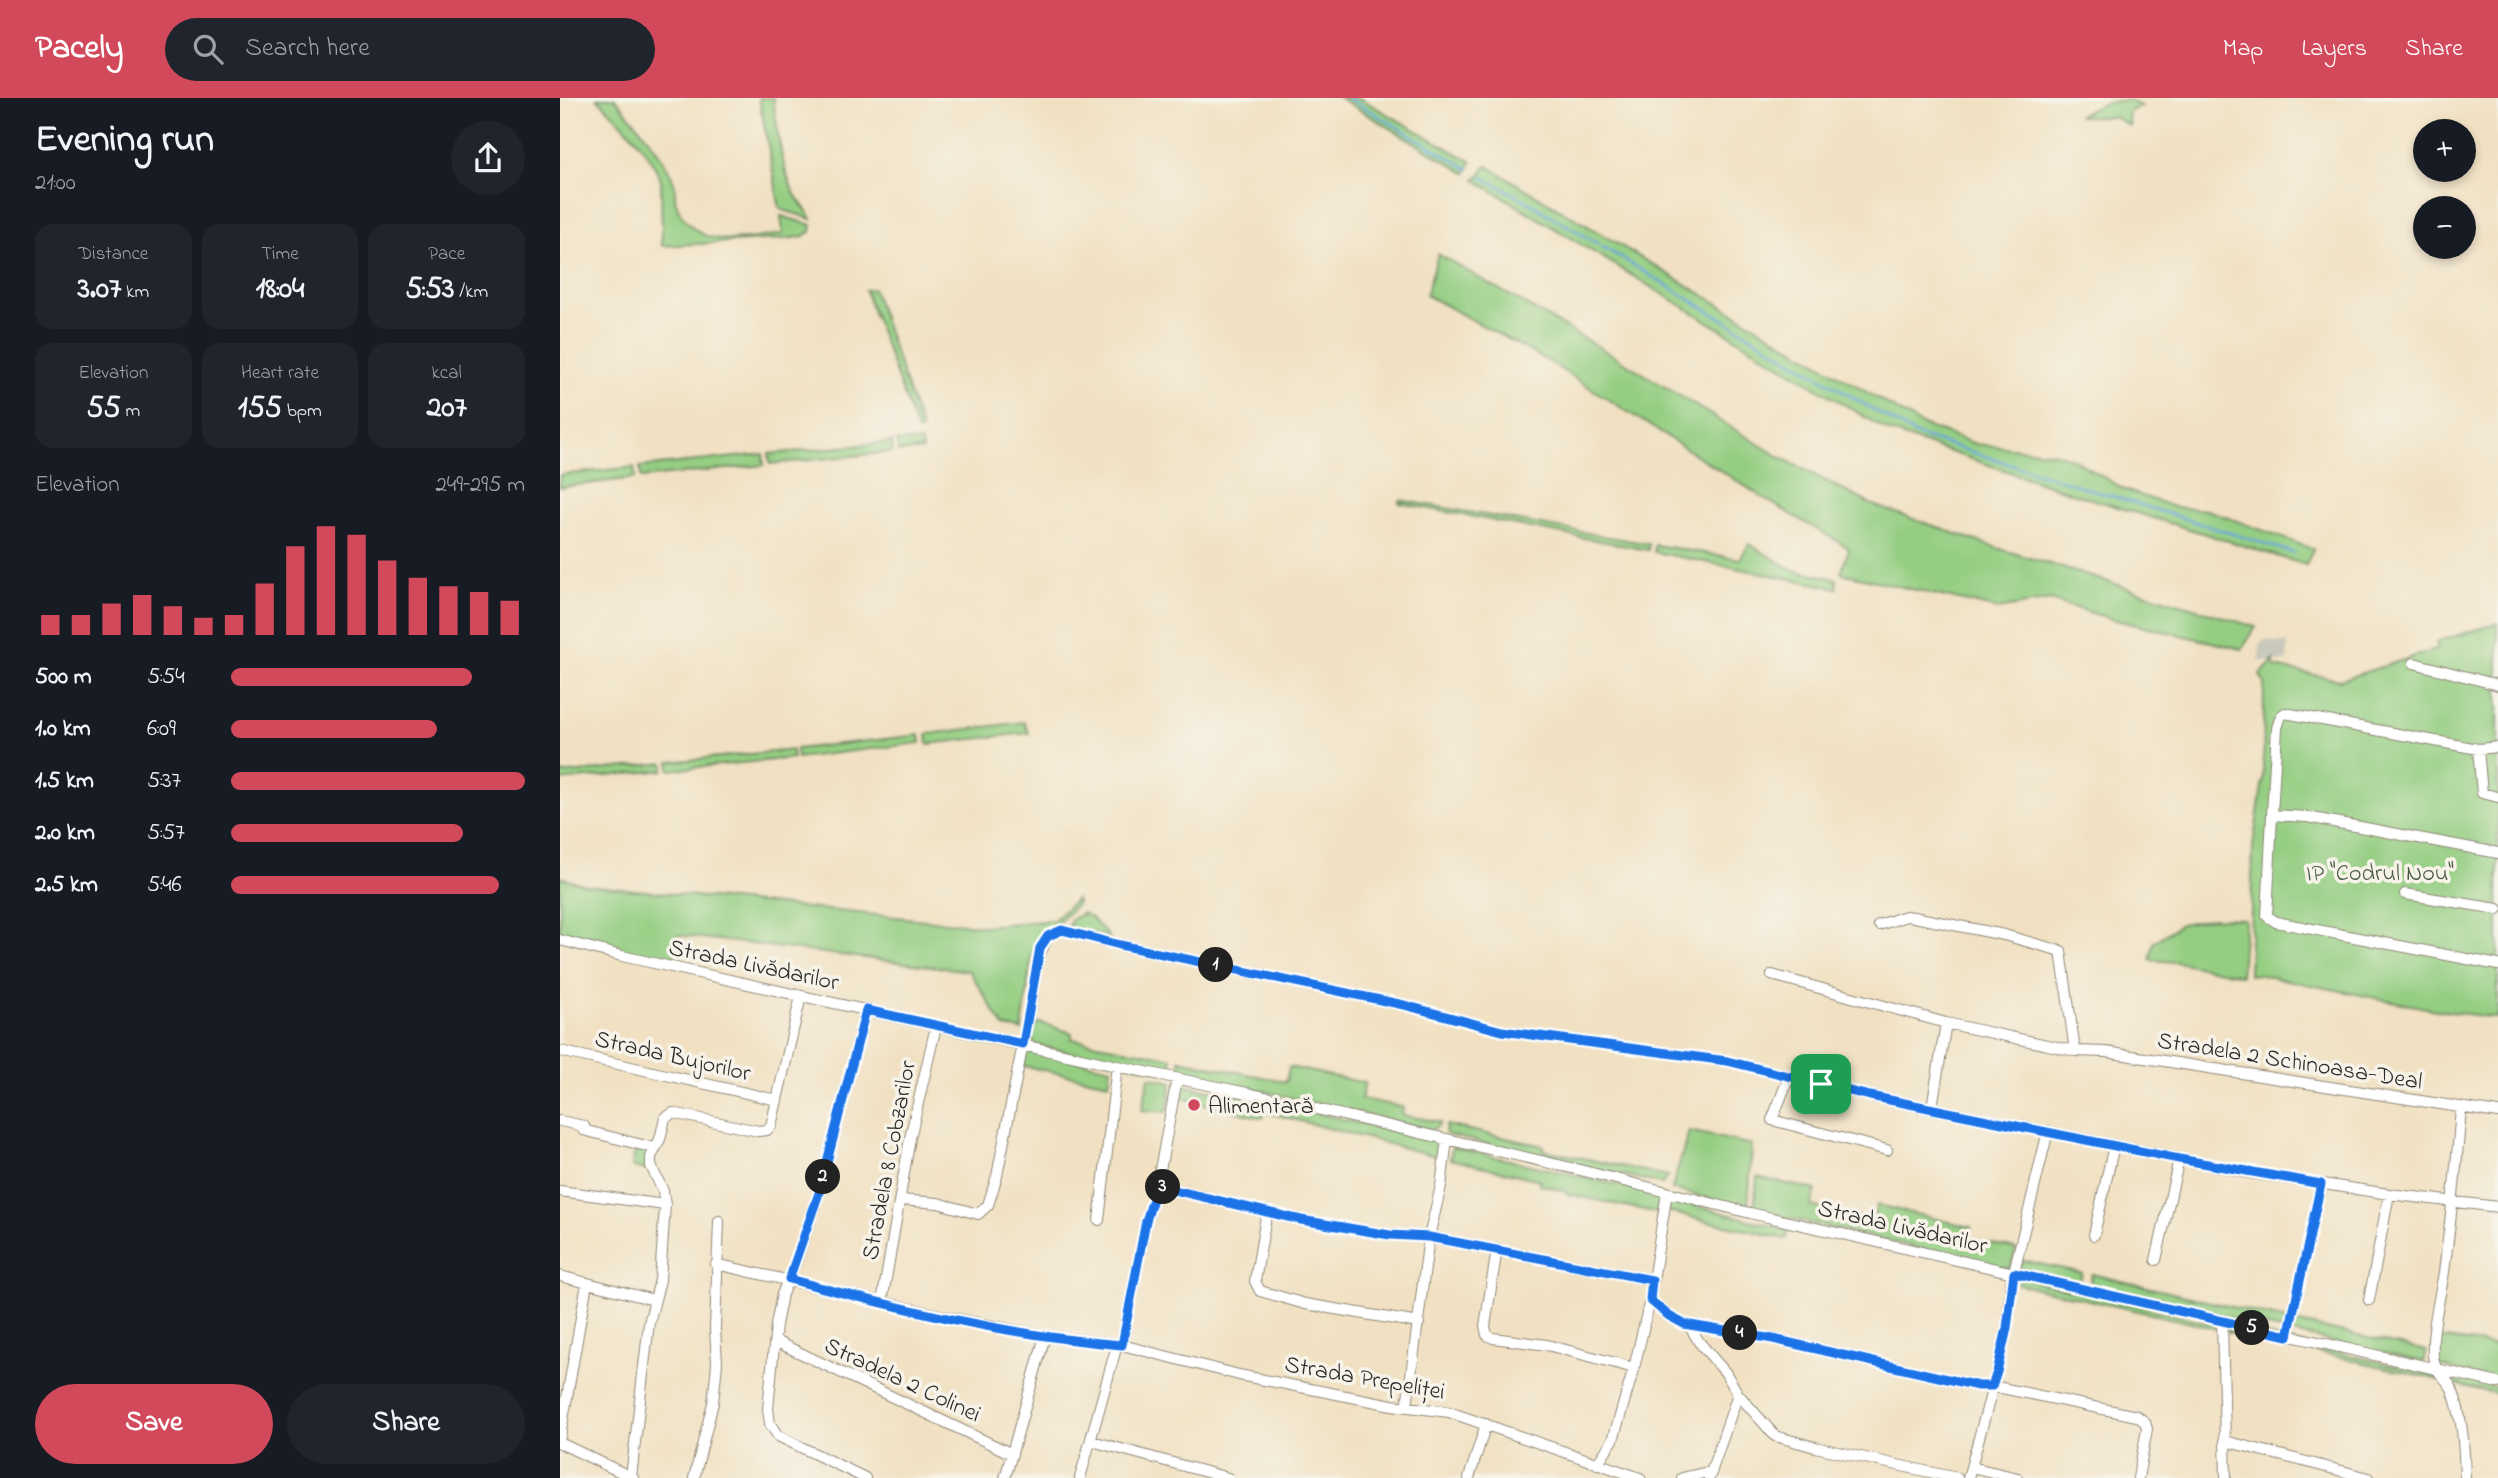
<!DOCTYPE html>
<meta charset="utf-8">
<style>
body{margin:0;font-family:"Indie Flower",sans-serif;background:#20242c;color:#f1f3f6;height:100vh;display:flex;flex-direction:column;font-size:26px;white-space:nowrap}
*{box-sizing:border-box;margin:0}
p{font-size:23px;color:#9ea1a6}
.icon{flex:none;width:38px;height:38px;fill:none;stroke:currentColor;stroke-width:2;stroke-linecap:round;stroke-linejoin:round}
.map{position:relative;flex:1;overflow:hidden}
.sheet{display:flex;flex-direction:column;background:#171b24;width:560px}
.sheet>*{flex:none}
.controls{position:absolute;left:1853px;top:21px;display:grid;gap:14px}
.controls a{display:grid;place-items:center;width:63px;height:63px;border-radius:50%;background:#171b24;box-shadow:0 4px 10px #0003;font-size:35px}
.pin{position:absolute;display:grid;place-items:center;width:60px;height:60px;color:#fff;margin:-30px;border-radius:14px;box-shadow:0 4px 10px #0006}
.km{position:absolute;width:35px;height:35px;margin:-18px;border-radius:50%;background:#222;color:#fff;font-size:19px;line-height:35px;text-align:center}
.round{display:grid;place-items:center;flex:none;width:74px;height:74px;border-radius:37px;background:#20242c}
.head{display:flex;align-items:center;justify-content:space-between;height:119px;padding:0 35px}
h1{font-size:38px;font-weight:800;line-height:52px}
.metrics{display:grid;grid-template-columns:repeat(3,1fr);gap:10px;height:119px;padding:7px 35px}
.metrics div{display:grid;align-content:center;border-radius:18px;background:#20242c;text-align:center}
.metrics b{font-size:30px;font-weight:800}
.metrics small{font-size:19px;font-weight:400}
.metrics p{font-size:19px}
.chart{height:196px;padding:14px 35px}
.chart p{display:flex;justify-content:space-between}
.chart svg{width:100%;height:126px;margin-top:7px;stroke:#d1495b;stroke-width:6}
.button{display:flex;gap:14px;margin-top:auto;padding:14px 35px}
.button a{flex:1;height:80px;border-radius:42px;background:#d1495b;color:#fff;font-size:28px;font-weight:800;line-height:80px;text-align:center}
.button a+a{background:#20242c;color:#f1f3f6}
ul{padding:0 35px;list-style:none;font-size:23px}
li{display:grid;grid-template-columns:112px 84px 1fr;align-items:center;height:52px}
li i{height:18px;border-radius:9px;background:#d1495b}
header{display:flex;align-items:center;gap:42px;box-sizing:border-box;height:98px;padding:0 35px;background:#d1495b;color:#fff}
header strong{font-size:33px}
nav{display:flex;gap:38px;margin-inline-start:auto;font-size:24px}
.search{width:490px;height:63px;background:#20242c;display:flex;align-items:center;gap:18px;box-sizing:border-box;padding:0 24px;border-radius:38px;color:#9ea1a6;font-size:26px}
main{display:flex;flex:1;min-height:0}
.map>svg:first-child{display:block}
.industrial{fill:#c5c5b8}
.green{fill:#94ce82;stroke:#607c56;stroke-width:2}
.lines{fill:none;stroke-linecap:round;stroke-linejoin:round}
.stream{stroke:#67a3d8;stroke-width:2.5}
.minor-casing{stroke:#8e8676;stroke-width:12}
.minor{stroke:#fff;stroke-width:10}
.route-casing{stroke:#fff;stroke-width:14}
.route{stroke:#1a73e8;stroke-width:9}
.poi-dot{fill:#d1495b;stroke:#f7f3e8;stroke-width:2.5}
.labels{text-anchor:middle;stroke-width:7;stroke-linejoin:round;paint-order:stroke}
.park-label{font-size:24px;fill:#4a5c45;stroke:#f7f3e8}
.street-label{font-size:24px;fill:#2b2b2b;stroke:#f7f3e8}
.poi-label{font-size:24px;fill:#2b2b2b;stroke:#f7f3e8;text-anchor:start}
</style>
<header>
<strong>Pacely</strong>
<div class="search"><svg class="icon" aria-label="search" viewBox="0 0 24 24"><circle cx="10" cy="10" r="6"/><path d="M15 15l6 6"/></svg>Search here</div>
<nav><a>Map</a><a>Layers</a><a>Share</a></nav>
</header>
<main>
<section class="sheet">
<div class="head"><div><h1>Evening run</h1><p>21:00</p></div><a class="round"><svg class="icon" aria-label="share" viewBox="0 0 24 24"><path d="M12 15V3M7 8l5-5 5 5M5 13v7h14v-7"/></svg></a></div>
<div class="metrics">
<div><p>Distance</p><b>3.07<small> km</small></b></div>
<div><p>Time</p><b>18:04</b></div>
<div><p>Pace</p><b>5:53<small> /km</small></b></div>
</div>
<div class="metrics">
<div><p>Elevation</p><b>55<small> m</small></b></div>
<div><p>Heart rate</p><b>155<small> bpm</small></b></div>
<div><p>kcal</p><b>207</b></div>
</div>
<div class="chart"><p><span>Elevation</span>249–295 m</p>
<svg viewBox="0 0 160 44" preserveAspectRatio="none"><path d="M5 44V37M15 44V37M25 44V33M35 44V30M45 44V34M55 44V38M65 44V37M75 44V26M85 44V13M95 44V6M105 44V9M115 44V18M125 44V24M135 44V27M145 44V29M155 44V32"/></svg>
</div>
<ul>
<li><b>500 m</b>5:54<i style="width:82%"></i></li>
<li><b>1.0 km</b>6:09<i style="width:70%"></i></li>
<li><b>1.5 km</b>5:37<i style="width:100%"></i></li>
<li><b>2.0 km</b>5:57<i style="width:79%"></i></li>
<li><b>2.5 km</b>5:46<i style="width:91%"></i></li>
</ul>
<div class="button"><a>Save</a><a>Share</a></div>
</section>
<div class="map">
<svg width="1938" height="1380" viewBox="0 0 1938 1380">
<rect width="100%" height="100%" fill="#f7f3e8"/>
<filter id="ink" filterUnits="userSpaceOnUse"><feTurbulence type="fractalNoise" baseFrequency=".0143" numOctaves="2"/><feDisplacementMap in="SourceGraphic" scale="14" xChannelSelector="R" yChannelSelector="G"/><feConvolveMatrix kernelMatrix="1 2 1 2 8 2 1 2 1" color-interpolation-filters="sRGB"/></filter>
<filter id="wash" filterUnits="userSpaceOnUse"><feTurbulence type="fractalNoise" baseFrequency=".00686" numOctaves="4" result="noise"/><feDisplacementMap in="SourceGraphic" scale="28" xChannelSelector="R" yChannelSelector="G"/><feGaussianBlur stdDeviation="1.57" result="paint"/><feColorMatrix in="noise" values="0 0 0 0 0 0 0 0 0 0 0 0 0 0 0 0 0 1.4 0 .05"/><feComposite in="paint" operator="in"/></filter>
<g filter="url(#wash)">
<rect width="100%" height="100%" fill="#f1e1c2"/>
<path class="industrial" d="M1705,542L1728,546L1727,564L1699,563L1700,545Z"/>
<path class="green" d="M37,0H55C76,26 101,52 114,84C116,90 114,98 116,105C135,155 181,141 223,136L221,118L252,127L251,134L241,139L223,141L102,148L101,82C87,49 62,25 37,0Z
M199,0H213C218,32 220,70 236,98C241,107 248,113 252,121L220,111Z
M780,0H799L912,64L906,75Z
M1565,2L1571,3L1582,9L1572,12L1568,16L1570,28L1554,19L1517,18L1543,6Z
M927,68L1362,327L1416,346L1496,355L1513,361L1565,392L1614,409L1647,412L1753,451L1746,467L1512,395L1328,333L915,82Z
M878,156L1056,259L1218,358L1310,406L1437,450L1696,529L1682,551L1555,522L1490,502L1438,511L1281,475L1289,450L1210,404L986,262L866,197Z
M313,191L361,330L360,333H357L305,192Z
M337,343L360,344L363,352L338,354Z
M332,344L333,354L210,366L209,356Z
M203,356L204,367L81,380L80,369Z
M74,369L75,380L0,389V377Z
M840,402L1089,446L1088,452L839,405Z
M1189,446L1233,472L1277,481V490L1094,454L1095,447L1180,461Z
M1938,525V920L1876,912L1696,876L1689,877L1693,748L1703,682L1704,585L1700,577L1714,562V569L1780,582L1878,551L1876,544Z
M464,624L469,635L368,646L367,636Z
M360,637L361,645L237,660L236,651Z
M232,652L233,660L110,672L109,664Z
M104,665V672L0,683V676Z
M0,779L27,787L423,828L494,822L516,801L517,806L496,827L480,839L472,855L462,932L444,929L409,873L118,837L114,865L0,838Z
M523,815L532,820L550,840L508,829L511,822Z
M1653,820L1685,821L1681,877L1617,864L1590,862L1594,844L1621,826Z
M481,925L512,935V941L612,960L611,972L608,975L476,947L472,942V926Z
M465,951L551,970L549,985L463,968Z
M620,962L726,984L729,969L805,985L801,1001L843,1009L842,1017L880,1024L879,1027L872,1032L620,974Z
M589,979L612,984L607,1014L582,1012Z
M623,987L701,1002L880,1044L879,1059L705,1014L703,1020L621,1000Z
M886,1027L984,1048V1052L1108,1078L1102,1086L887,1037L885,1033Z
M1129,1033L1192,1047L1188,1111L1112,1091Z
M76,1048L86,1050L89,1054L87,1072L72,1069Z
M892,1049L1102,1097L1098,1115L1007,1096V1094L979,1086L980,1082L890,1061Z
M1197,1079L1256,1092L1251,1108L1313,1122L1317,1107L1411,1129L1409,1141L1456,1151L1450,1171L1194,1112Z
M1114,1102L1228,1132L1226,1141L1108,1114L1109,1106Z
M1462,1162L1522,1175L1519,1185L1459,1172Z
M1532,1176L1727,1222L1725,1233L1529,1188Z
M1459,1180L1659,1227L1658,1231L1458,1186Z
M1735,1224L1867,1253L1864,1264L1732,1235Z
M1668,1229L1872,1276L1880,1282L1668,1234Z
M1878,1240L1938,1248V1282L1879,1268L1877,1264Z
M1888,1278L1938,1290V1296L1894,1286Z"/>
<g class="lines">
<path class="stream" d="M788,0L909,71
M922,79L963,101L1354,336L1734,455"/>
</g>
</g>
<g filter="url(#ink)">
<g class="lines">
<defs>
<path id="minor" d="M1854,565L1938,587
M1918,651L1922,695L1938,699
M1712,717L1717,630L1721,618L1725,615L1918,651L1938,649
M1938,755L1747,719L1712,717L1707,818L1716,824L1938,867
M1845,796L1938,811
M1319,827L1346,818L1354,819L1444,837L1501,853L1515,953
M0,842L62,858L557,968L692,996L1024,1073L1190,1115L1938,1285
M1212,877L1386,925L1515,953L1546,954L1938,1015
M0,953L217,1002
M1229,979L1212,1022L1327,1052
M1372,1009L1386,925
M1901,1009C1897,1065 1891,1119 1884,1174C1880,1200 1869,1240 1874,1264C1876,1275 1888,1281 1892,1291C1903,1319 1904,1350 1905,1380
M0,1023L24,1028
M23,1032L94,1050
M597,1088L741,1122L830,1137L869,1139L1092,1182
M0,1093L105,1107
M341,1102L378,1105L418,1116L428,1107L437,1078L471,905L478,860L488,838L502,832L560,847L844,907L942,933L1167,963L1310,998L1690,1075L1829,1096L1938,1109
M707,1113L695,1183L700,1193L745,1206L859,1225
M539,1122L557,968
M1534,1137L1554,1047
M937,1151L925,1228L927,1237L933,1240L987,1247L1074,1270
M1596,1162L1619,1061
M156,1166L392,1220L485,1238L562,1247L679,1277L832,1307L889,1314L1080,1380
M0,1178L94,1202
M1090,1202L1109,1218L1124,1226L1213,1241L1418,1288H1432L1577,1318L1585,1324L1587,1331L1578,1380
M1809,1202L1829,1096
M322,1204L350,1040L376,928
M1662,1223L1665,1343L1809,1380
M1129,1227L1139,1244L1165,1274L1178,1296L1215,1338L1255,1349L1397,1380
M1728,1238L1761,1086
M215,1243L452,1356
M562,1247L586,1123L597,1088L617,981
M847,1308L869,1139L881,1088L887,1041
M0,1339L27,1185
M532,1343L668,1380
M1665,1343L1666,1380
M0,1345L73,1380
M1037,1366L1053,1342L1074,1270L1090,1202L1107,1094
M1411,1369L1458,1380
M71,1379L89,1225L100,1182L105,1107L103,1093L91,1068V1059L100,1041L105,1020L113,1015L198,1033L207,1032L211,1028L241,898
M134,1380L153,1305L157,1265L155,1231L159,1123
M305,1380L218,1338L210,1326L208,1311L216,1227L222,1196L236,1164L259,1095L306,912
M445,1380L485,1238
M520,1380L557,1247
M909,1380L926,1326
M1122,1380L1152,1373
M1149,1380L1178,1296
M1408,1380L1437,1274L1447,1230L1451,1186L1488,1033"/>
</defs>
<use href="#minor" class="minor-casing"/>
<use href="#minor" class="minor"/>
</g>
</g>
<g class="lines" filter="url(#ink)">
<defs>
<path id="route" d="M502,832L560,847L844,907L942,933L1167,963L1310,998L1619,1061L1761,1086L1728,1238L1454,1175L1447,1230L1437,1274L1432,1288H1418L1213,1241L1124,1226L1109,1218L1090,1202L1092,1182L869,1139L830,1137L741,1122L597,1088L586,1123L562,1247C450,1238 337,1210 229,1181L259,1095L306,912L463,946L480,850L488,838Z"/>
</defs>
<use href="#route" class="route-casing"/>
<use href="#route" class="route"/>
</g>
<circle class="poi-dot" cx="634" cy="1007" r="7"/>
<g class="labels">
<g class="park-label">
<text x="1820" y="782">IP "Codrul Nou"</text>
</g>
<g class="street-label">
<text transform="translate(194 866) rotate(12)" y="8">Strada Livădarilor</text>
<text transform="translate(113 957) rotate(13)" y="8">Strada Bujorilor</text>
<text transform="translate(1730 962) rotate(9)" y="8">Stradela 2 Schinoasa-Deal</text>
<text transform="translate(328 1062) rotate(-79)" y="8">Stradela 8 Cobzarilor</text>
<text transform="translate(1343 1128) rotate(13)" y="8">Strada Livădarilor</text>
<text transform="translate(805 1279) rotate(10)" y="8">Strada Prepeliței</text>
<text transform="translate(343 1281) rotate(25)" y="8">Stradela 2 Colinei</text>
</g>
<g class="poi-label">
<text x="648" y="1015">Alimentară</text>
</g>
</g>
</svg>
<div class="controls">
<a>+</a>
<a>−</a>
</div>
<div class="pin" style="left:1261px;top:986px;background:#1e9e55"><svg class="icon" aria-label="arrive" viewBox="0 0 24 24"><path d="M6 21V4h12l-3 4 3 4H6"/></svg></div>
<b class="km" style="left:656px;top:867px">1</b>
<b class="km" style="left:263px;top:1079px">2</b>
<b class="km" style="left:603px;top:1089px">3</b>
<b class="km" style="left:1180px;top:1235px">4</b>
<b class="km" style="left:1692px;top:1230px">5</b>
</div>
</main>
